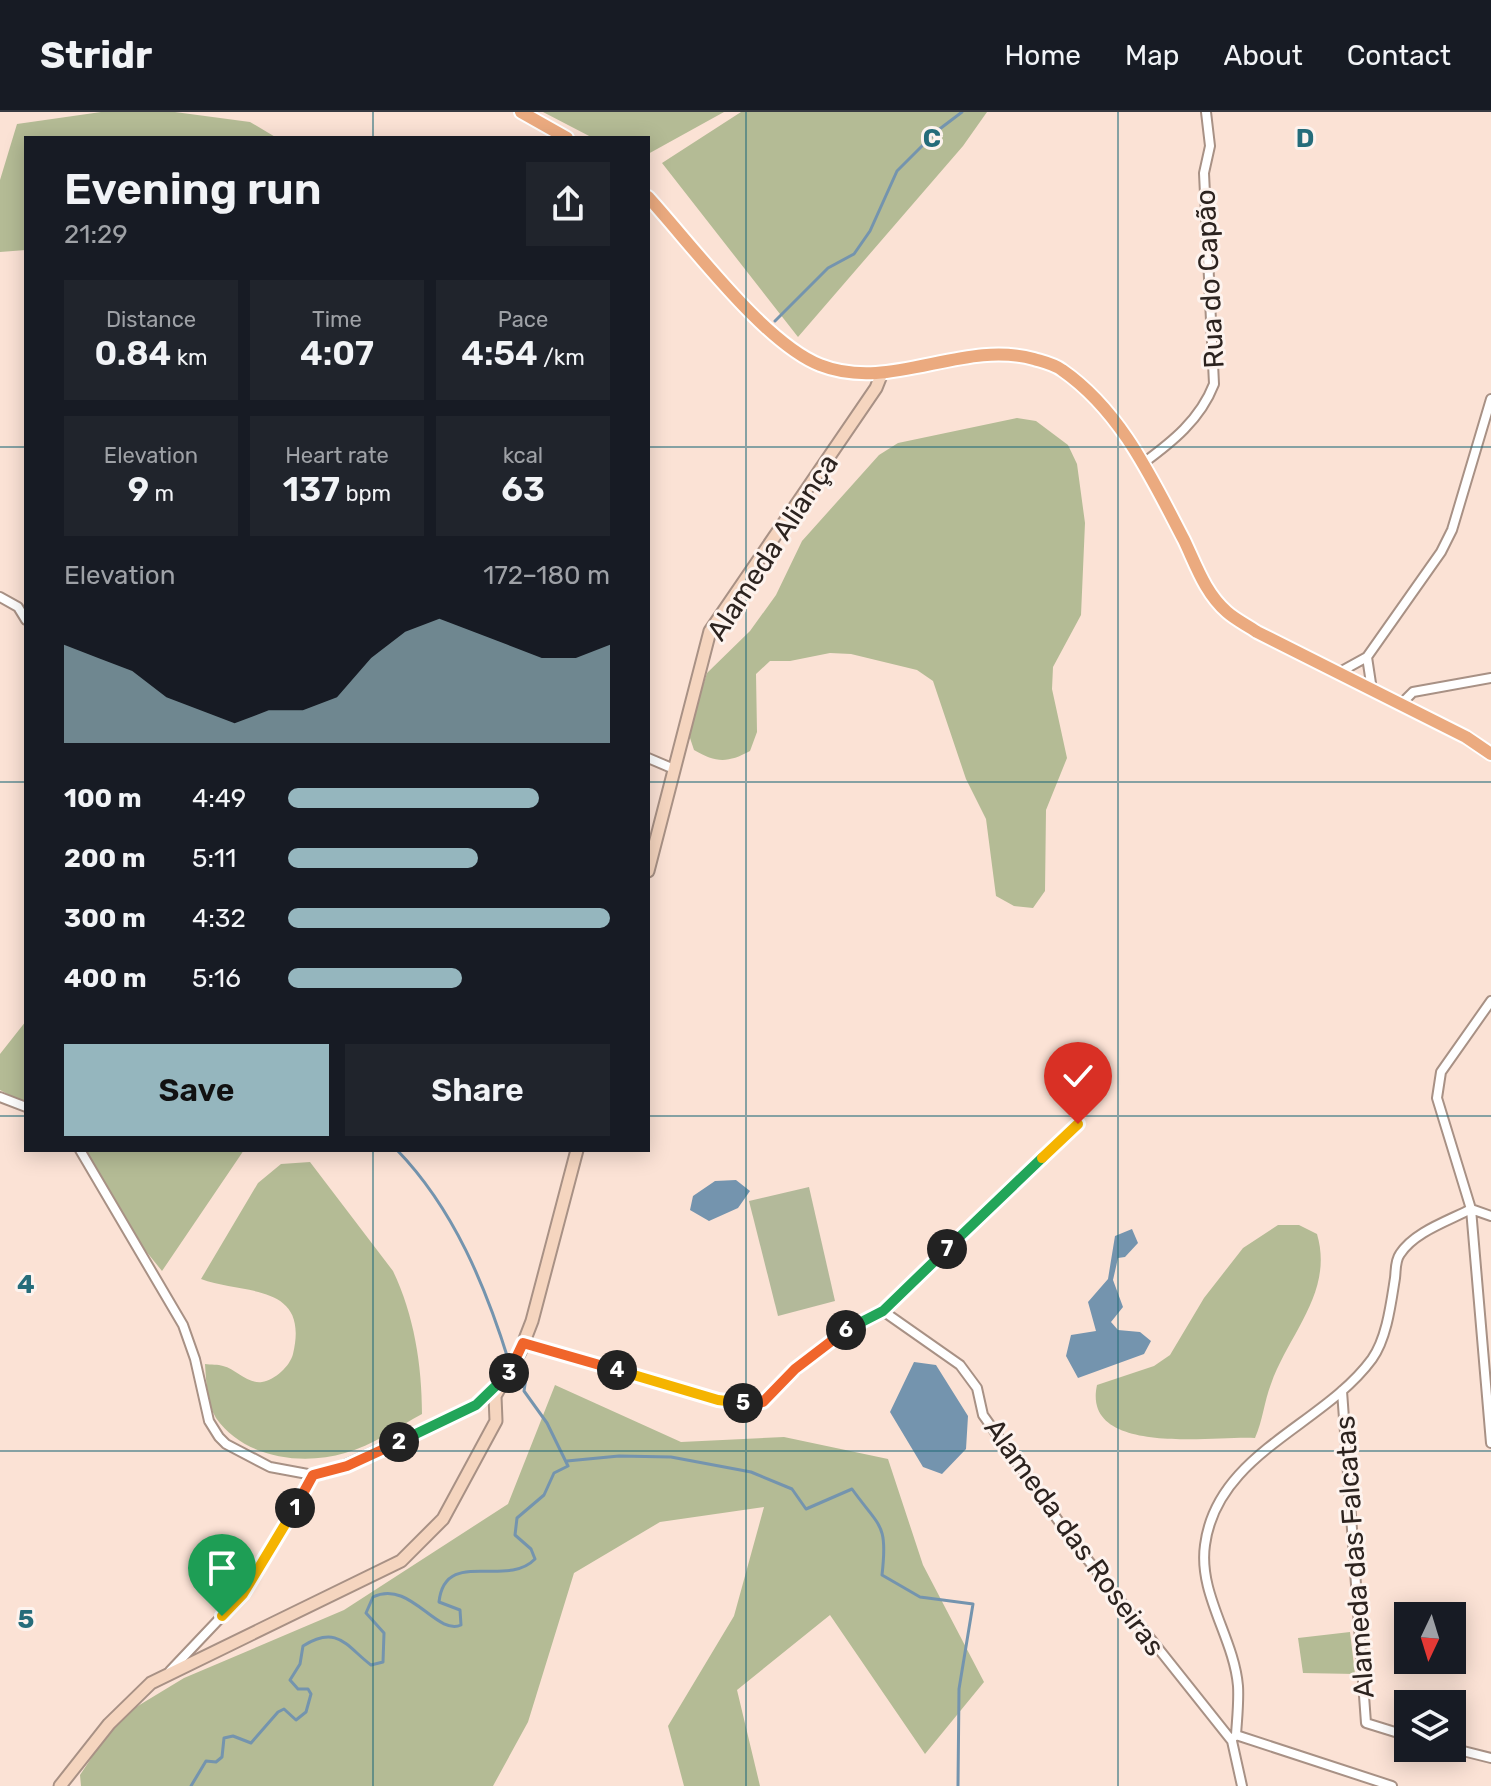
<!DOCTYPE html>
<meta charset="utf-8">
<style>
body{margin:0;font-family:Rubik,sans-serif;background:#20242c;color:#f1f3f6;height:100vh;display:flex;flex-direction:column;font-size:30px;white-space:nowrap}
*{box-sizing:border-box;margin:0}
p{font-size:26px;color:#9ea1a6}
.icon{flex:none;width:44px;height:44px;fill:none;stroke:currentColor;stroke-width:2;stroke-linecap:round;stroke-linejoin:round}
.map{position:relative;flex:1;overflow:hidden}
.details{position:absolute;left:24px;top:24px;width:626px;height:1016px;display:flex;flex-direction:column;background:#171b24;border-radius:0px;box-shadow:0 4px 20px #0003}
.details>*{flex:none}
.needle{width:52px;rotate:184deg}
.fabs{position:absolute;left:1394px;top:1490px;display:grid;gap:16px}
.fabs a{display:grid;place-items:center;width:72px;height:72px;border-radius:0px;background:#171b24;box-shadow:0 4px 20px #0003;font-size:40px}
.pin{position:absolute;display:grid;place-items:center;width:68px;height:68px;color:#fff;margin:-82px -34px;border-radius:50% 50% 50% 0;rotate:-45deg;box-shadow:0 0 8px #0007}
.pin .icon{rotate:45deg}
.km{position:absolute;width:40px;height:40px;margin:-20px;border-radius:50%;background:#222;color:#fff;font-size:22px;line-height:40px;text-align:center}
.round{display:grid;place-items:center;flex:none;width:84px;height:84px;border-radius:0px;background:#20242c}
.overview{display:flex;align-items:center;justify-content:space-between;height:136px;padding:0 40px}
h1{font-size:44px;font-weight:600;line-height:60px}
.stats{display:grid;grid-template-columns:repeat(3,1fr);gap:12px;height:136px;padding:8px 40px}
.stats div{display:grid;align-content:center;border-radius:0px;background:#20242c;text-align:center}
.stats b{font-size:34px;font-weight:600}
.stats small{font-size:22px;font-weight:400}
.stats p{font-size:22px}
.chart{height:224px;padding:16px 40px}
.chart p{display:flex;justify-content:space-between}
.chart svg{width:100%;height:144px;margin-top:8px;fill:#95b6be;opacity:.7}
.primary-button{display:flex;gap:16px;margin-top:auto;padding:16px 40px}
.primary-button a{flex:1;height:92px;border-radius:0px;background:#95b6be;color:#111;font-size:32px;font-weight:600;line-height:92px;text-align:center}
.primary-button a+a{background:#20242c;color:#f1f3f6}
ul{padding:0 40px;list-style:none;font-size:26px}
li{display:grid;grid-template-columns:128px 96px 1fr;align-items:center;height:60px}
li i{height:20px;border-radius:10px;background:#95b6be}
header{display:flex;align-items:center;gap:48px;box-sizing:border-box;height:112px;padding:0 40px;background:#171b24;border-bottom:2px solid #363941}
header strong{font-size:38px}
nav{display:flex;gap:44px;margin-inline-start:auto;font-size:28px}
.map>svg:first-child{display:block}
.green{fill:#b3b99a}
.forest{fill:#b4bb95}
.water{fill:#7494ae}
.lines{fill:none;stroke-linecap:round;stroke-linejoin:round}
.stream{stroke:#7494ae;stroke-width:3}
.street-casing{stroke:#a89185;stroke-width:12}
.secondary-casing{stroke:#a89185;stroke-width:15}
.primary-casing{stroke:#fff;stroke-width:16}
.street{stroke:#fff;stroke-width:8}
.secondary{stroke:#f5d5bf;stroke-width:11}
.primary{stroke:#ebaa7f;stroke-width:12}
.split-1-casing{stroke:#fff;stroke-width:16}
.split-2-casing{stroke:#fff;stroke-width:16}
.split-3-casing{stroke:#fff;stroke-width:16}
.split-4-casing{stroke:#fff;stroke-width:16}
.split-5-casing{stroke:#fff;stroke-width:16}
.split-6-casing{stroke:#fff;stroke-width:16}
.split-7-casing{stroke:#fff;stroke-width:16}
.split-8-casing{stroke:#fff;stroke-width:16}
.split-9-casing{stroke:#fff;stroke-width:16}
.split-1{stroke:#f5b400;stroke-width:10}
.split-2{stroke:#f0652b;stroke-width:10}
.split-3{stroke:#22a559;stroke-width:10}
.split-4{stroke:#f0652b;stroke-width:10}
.split-5{stroke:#f5b400;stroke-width:10}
.split-6{stroke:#f0652b;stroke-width:10}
.split-7{stroke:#22a559;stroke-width:10}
.split-8{stroke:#22a559;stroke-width:10}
.split-9{stroke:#f5b400;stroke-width:10}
.grid{fill:none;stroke:#256c7a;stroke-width:2;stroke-opacity:0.55}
.labels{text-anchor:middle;stroke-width:6;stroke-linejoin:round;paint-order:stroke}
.street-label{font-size:28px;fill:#2c231f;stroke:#fdf3ee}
.grid-label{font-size:26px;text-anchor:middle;font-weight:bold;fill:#256c7a;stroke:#fdf3ee;stroke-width:6;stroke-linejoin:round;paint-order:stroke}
</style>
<header>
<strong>Stridr</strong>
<nav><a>Home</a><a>Map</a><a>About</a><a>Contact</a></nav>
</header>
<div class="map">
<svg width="1491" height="1674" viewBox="0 0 1491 1674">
<rect width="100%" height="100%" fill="#fbe2d5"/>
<path class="green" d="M809,1075L835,1189L778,1204L749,1089Z"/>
<path class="forest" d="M101,0H175L250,10L277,26H26V138L0,140V68L17,12Z
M543,0H724L648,42V26H593Z
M741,0H987L963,34L798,225L662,51Z
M1017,306L1036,309L1068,333L1077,352L1085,411L1081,503L1053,555L1052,577L1067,646L1046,698L1045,779L1033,796L1014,794L996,784L986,707L966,667L933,569L917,558L851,542L830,541L790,549H770L756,562L757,620L750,639C728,651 716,651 694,638L688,620L707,561L750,519L776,483L802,429L879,343L898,331Z
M26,909V992L0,978V942Z
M84,1038H244L162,1159L141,1133Z
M310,1050L393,1159C414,1203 422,1253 422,1302C398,1315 372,1334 345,1341C302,1354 244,1346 216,1306C207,1292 206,1268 205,1252C211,1253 218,1252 223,1254C236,1257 247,1272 262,1270C275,1268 290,1254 293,1242C310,1170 244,1183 201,1167L258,1071L281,1052Z
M1278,1113H1299L1317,1122C1334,1180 1289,1221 1271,1272C1264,1290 1263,1308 1255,1326C1218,1323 1081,1346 1097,1273L1154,1254L1170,1243L1204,1186L1243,1136Z
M555,1273L681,1330L784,1325L888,1347L923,1453L984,1570L925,1642L830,1503L737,1578L760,1674H684L668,1614L734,1504L764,1395L660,1410L574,1461L528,1610L493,1674H81L80,1663L118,1606L184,1566L344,1498L508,1392Z
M1350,1520L1355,1562L1303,1561L1298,1526Z"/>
<path class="water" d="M736,1068L750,1079L738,1096L709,1109L690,1098L693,1084L715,1069Z
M1132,1117L1138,1131L1125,1145L1118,1146L1113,1168L1123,1195L1111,1210L1118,1218L1140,1220L1151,1229L1144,1242L1078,1266L1066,1244L1071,1223L1096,1219L1088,1190L1108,1167L1115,1124Z
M914,1250L936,1253L968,1304L966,1337L942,1362L923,1355L890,1300Z"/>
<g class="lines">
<path class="stream" d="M775,209L828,156L854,142L870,119L897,59L937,19L962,0
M397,1038C454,1097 486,1175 510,1253
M567,1349L619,1344L671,1345L751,1360L792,1377L806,1397L852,1377C880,1416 888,1411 882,1463L920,1485L973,1492L959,1577L958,1674
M191,1674L206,1649L216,1650L222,1645L224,1626L233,1624L251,1631L278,1600L284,1597L296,1608L306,1600L311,1582L308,1577H298L290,1568L300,1552L303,1534C338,1512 347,1535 371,1553L383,1550L384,1521L366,1501L373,1485C410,1467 436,1524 461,1513L460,1498L439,1490C445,1435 506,1477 535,1447L531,1437L515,1423L517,1406L544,1383L554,1361L568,1354L547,1311L524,1279L526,1266L513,1259"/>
<defs>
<path id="street" d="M1142,352C1172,330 1200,308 1214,272L1204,61L1210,34L1206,0
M0,485L18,495L26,508
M1367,545L1372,578
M1338,561L1367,545L1441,440L1452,418L1491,287
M1401,592L1413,580L1491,566
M648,646L674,657
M1491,889L1441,960L1437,986L1471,1097L1491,1331
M0,985L26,995
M80,1038L183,1213L195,1247L209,1309L219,1325L226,1332L270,1355L313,1363L327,1361L476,1293L501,1268
M883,1199L960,1253L977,1276L983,1303L1072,1428L1232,1629L1242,1674
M523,1231L718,1288L763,1290C799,1253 837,1222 883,1199L1078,1012
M1342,1279L1366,1611L1408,1624
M170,1559L243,1482L313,1363
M1236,1623C1237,1607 1239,1590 1238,1574C1234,1526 1198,1482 1205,1433C1217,1341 1323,1314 1372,1247C1387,1226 1391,1191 1395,1166C1396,1158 1395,1149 1400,1142C1414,1120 1448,1109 1471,1097L1491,1104
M1234,1625L1236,1623L1392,1674
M1451,1636L1491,1646"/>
<path id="secondary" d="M648,759L710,519L876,276L882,261
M60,1674L109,1612L151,1571L401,1449L443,1407L496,1309L495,1284L520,1240L532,1209L577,1038"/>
<path id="primary" d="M521,0L567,26
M648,85C691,132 764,231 820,253C891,281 962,227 1034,247C1044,250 1054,252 1062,258C1121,299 1151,365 1184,428C1196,453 1205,481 1227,500C1236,508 1247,513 1257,520L1466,625L1491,642"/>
</defs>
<use href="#street" class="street-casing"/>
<use href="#secondary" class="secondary-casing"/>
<use href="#primary" class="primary-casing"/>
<use href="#street" class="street"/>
<use href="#secondary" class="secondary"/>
<use href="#primary" class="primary"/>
</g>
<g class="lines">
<defs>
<path id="split-1" d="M222,1504L243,1482L295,1396"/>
<path id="split-2" d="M295,1396L313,1363L347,1354L399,1330"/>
<path id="split-3" d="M399,1330L476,1293L509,1261"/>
<path id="split-4" d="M509,1261L523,1231L617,1258"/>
<path id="split-5" d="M617,1258L718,1288L743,1291"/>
<path id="split-6" d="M743,1291L763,1290L795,1257L846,1218"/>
<path id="split-7" d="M846,1218L883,1199L947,1137"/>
<path id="split-8" d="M947,1137L1042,1046"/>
<path id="split-9" d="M1042,1046L1078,1012"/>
</defs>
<use href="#split-1" class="split-1-casing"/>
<use href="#split-2" class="split-2-casing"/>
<use href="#split-3" class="split-3-casing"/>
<use href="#split-4" class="split-4-casing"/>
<use href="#split-5" class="split-5-casing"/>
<use href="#split-6" class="split-6-casing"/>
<use href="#split-7" class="split-7-casing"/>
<use href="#split-8" class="split-8-casing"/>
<use href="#split-9" class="split-9-casing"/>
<use href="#split-1" class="split-1"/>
<use href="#split-2" class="split-2"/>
<use href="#split-3" class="split-3"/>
<use href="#split-4" class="split-4"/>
<use href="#split-5" class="split-5"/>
<use href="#split-6" class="split-6"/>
<use href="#split-7" class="split-7"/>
<use href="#split-8" class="split-8"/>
<use href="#split-9" class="split-9"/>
</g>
<path class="grid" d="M373,0V26M746,0V1674M1118,0V1674M0,335H26M648,335H1491M0,670H26M648,670H1491M0,1004H26M648,1004H1491M373,1038V1674M0,1339H1491"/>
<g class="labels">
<g class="street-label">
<text transform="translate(1209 167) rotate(-93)" y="10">Rua do Capão</text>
<text transform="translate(772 435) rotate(-57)" y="10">Alameda Aliança</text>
<text transform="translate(1075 1425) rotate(54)" y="10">Alameda das Roseiras</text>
<text transform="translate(1354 1445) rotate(-94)" y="10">Alameda das Falcatas</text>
</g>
</g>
<g class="grid-label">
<text x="932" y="35">C</text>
<text x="1305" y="35">D</text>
<text x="26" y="1181">4</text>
<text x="26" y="1516">5</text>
</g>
</svg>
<div class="fabs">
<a><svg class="needle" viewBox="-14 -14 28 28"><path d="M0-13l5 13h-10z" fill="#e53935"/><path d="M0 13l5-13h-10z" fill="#9ea1a6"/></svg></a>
<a><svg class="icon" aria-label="layers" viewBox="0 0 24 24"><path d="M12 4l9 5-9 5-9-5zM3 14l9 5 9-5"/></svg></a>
</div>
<div class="pin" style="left:222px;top:1504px;background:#1e9e55"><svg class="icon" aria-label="arrive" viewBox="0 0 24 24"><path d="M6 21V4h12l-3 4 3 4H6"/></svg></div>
<div class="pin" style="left:1078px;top:1012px;background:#d93025"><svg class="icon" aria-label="check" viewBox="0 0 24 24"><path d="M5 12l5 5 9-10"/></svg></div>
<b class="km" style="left:295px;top:1396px">1</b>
<b class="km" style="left:399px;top:1330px">2</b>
<b class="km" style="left:509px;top:1261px">3</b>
<b class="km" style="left:617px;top:1258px">4</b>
<b class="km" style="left:743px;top:1291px">5</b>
<b class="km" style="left:846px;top:1218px">6</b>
<b class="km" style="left:947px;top:1137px">7</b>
<section class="details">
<div class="overview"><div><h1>Evening run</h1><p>21:29</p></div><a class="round"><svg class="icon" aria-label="share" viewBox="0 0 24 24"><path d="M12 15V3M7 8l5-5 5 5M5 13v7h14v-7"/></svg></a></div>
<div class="stats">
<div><p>Distance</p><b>0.84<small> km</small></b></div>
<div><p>Time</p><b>4:07</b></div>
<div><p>Pace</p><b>4:54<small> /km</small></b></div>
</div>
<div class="stats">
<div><p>Elevation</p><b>9<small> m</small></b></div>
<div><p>Heart rate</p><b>137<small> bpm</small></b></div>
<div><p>kcal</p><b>63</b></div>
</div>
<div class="chart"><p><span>Elevation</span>172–180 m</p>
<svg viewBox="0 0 160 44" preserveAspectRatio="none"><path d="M0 44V14L10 18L20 22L30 30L40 34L50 38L60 34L70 34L80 30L90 18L100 10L110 6L120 10L130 14L140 18L150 18L160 14V44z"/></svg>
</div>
<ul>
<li><b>100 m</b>4:49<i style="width:78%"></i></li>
<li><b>200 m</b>5:11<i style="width:59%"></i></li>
<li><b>300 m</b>4:32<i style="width:100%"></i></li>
<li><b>400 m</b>5:16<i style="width:54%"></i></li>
</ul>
<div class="primary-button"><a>Save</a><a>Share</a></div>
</section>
</div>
